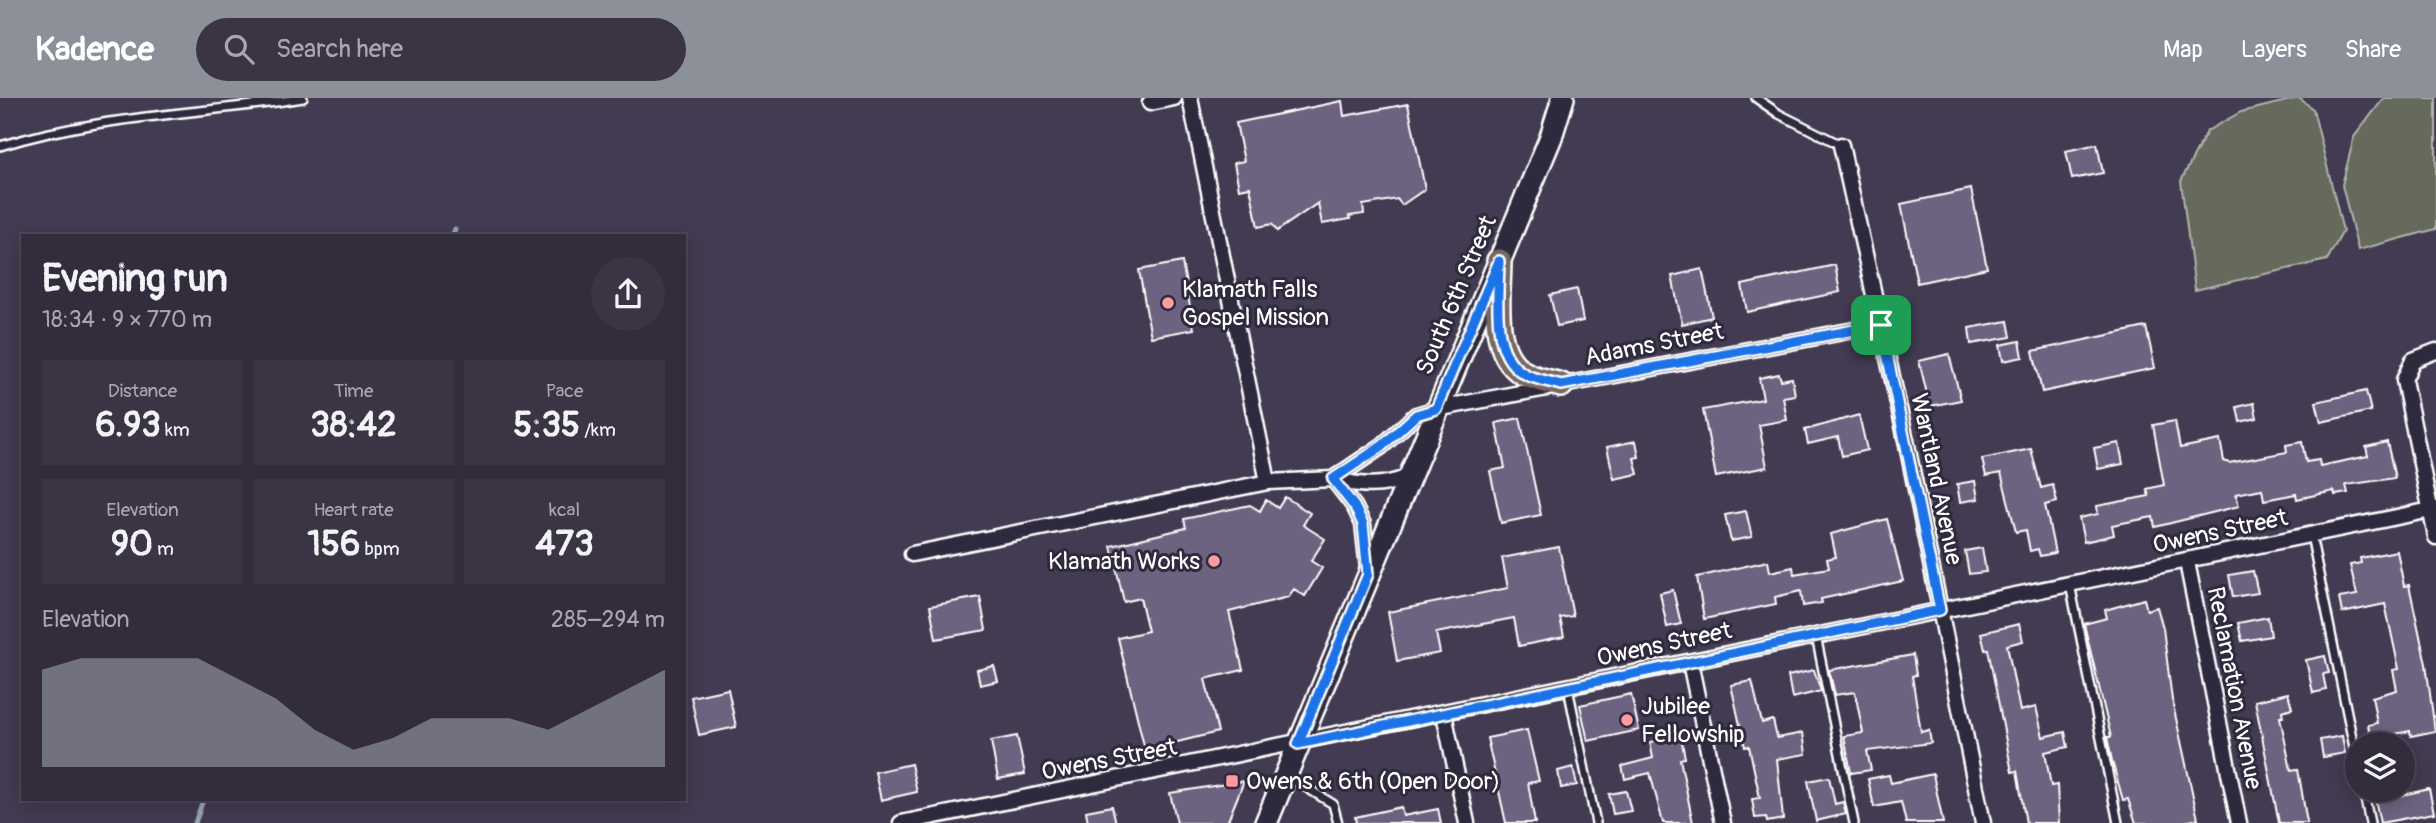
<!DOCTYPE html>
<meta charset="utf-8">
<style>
body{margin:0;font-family:Pangolin,sans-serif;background:#3a3444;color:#f1f3f6;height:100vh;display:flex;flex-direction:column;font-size:26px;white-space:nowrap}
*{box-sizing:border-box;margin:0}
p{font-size:23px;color:#a8a7b0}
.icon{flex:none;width:38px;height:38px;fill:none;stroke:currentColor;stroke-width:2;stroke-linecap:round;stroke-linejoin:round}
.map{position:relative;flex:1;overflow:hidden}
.panel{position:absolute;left:21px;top:136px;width:665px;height:567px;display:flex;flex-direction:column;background:#322c3d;border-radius:0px;box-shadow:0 4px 18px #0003,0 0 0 2px #4d4857}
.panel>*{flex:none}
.tools{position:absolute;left:2345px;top:634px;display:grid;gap:14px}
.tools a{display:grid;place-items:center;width:70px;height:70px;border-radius:50%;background:#322c3d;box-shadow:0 4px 18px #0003,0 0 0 2px #4d4857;font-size:35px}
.pin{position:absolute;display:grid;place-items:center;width:60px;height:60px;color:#fff;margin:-30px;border-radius:14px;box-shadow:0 4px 10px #0006}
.round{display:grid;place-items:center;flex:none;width:74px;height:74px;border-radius:37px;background:#3a3444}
.head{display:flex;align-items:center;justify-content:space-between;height:119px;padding:0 21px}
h1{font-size:38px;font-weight:700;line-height:52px}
.figures{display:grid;grid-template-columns:repeat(3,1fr);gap:10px;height:119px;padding:7px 21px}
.figures div{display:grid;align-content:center;border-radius:0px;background:#3a3444;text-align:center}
.figures b{font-size:35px;font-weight:700}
.figures small{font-size:19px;font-weight:400}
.figures p{font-size:19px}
.chart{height:196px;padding:14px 21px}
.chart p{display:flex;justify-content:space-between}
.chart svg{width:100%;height:126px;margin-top:7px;fill:#8c9099;opacity:.7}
header{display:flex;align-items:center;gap:42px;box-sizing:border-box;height:98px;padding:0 35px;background:#8c9099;color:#fff}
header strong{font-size:33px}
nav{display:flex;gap:38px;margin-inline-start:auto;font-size:24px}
.search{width:490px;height:63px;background:#3a3444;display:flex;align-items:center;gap:18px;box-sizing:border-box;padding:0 24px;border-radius:38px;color:#a8a7b0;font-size:26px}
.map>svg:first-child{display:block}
.green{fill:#656a5c;stroke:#b2b4ae;stroke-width:2}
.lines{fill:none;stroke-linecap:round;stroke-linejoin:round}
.stream{stroke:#97a5af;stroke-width:5}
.building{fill:#6d627f;stroke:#fff;stroke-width:2}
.service-casing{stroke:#fff;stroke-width:12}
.minor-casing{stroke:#fff;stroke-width:19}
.secondary-casing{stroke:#fff;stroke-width:26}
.primary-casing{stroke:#fff;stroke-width:28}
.service{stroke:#2f2a3d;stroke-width:7}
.minor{stroke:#2f2a3d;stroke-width:14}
.secondary{stroke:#2f2a3d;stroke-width:21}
.primary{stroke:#776864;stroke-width:23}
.route-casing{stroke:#fff;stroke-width:14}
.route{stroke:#1a73e8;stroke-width:9}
.poi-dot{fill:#ff9aa2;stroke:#2f2a3d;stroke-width:2.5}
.labels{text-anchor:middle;stroke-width:6;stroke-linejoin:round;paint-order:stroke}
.poi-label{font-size:24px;fill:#fff;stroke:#2f2a3d;text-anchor:start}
.street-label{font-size:24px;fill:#fff;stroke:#2f2a3d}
</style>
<header>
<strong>Kadence</strong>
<div class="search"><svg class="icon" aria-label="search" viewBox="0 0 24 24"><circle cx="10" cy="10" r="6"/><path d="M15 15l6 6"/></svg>Search here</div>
<nav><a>Map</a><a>Layers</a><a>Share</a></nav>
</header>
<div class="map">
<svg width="2436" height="725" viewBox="0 0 2436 725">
<rect width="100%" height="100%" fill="#423b51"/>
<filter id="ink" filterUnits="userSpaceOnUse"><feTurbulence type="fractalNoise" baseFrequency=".0143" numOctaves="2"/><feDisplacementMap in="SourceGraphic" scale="14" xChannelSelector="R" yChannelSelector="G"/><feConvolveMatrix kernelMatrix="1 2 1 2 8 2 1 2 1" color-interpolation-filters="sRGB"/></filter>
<g filter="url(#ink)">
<path class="green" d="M2299,0L2313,11L2343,133L2327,162L2195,192L2181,83L2207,33L2241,14Z
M2384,0H2436V131L2358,152L2342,87L2354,39Z"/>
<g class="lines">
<path class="stream" d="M452,138L455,131
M195,725L203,702"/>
</g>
<path class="building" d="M1342,3L1344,18L1408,6L1425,91L1402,107L1397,101L1363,107L1364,116L1349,118L1350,121L1322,126L1318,105L1277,133L1272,126L1258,129L1250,89L1239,91L1234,65L1244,63L1236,25Z
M2097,46L2103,75L2072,81L2066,53Z
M1971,91L1987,170L1917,185L1901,106Z
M1182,164L1194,231L1151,239L1139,172Z
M1835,167L1840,194L1747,214L1742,187Z
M1702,171L1712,219L1682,226L1672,178Z
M1577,191L1583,223L1557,228L1550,197Z
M2008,223L2011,239L1971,246L1969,230Z
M2146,229L2155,270L2042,294L2033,253Z
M2020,243L2023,259L2003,263L2000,247Z
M1949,256L1961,302L1930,308L1919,263Z
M1779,276L1781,282L1792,280L1795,297L1783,299L1787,322L1759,327L1767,369L1716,379L1703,312L1763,301L1759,280Z
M2366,293L2371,313L2321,324L2316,304Z
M2254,305L2257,320L2240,324L2237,309Z
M1859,317L1867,352L1842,358L1838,339L1808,346L1805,332Z
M1520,320L1541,417L1501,425L1490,373L1505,370L1496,325Z
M2175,323L2180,350L2220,342L2224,363L2229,365L2287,354L2286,347L2302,344L2306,364L2319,362L2320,368L2368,358L2366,349L2387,344L2395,380L2346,387L2348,395L2335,397L2334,393L2297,401L2296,396L2264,402L2262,391L2236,396L2239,408L2155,429L2153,419L2112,427L2114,437L2084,444L2079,420L2098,416L2097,408L2149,398L2147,391L2164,387L2153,327Z
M1636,343L1639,359L1634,360L1638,376L1614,381L1607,349Z
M2119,345L2123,366L2098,371L2094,350Z
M2031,351L2041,390L2053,387L2057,404L2045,407L2055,455L2040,458L2038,451L2030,453L2026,432L2016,434L2001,375L1986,378L1982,361Z
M1975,383L1978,401L1960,404L1957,386Z
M1285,399L1310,415L1303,427L1325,441L1311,463L1322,470L1305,498L1294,491L1288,499L1229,514L1243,572L1205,581L1218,634L1145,652L1118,540L1148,533L1140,500L1124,504L1111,448L1186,430L1184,421L1250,407L1260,413L1266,402L1278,410Z
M1746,413L1752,439L1731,443L1725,417Z
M1887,421L1903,483L1821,501L1822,505L1803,508L1801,493L1775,499L1776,506L1704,521L1697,479L1768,463L1770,474L1793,469L1794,476L1829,470L1827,461L1836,459L1831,436Z
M1559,449L1573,518L1560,520L1564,539L1519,548L1514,520L1436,535L1440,555L1397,563L1388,514L1508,490L1502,460Z
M1982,450L1986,474L1969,476L1965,453Z
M2397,453L2404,488L2409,487L2426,566L2435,633L2411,638L2410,633L2371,641L2368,627L2377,625L2372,599L2397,592L2393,572L2399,571L2385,506L2342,515L2339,500L2357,497L2350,467L2361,465L2360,460Z
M2253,473L2258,495L2233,499L2229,477Z
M1673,492L1681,526L1667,529L1660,495Z
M980,499L986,532L936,541L930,508Z
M2144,501L2147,512L2157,509L2163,530L2172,602L2198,721L2180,725H2136L2128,701L2123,702L2112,663L2107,639H2111L2084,526L2107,520L2105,512Z
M2268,519L2271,538L2242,543L2238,525Z
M2019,526L2023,543L2007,547L2020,613L2036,609L2043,639L2065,634L2068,649L2045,654L2051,688L2057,687L2059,725H2026L2017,673L2012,674L1988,551L1985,552L1981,535Z
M1913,557L1916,577L1912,578L1921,634L1929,632L1931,645L1867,653L1871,672L1851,675L1844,638L1863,635L1855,594L1835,597L1829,572Z
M2325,558L2329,575L2323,576L2326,592L2313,595L2306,562Z
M994,568L998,583L980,587L977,572Z
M1814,572L1821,593L1792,600L1788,578Z
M1752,583L1762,625L1773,622L1777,640L1803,635L1806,656L1777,661L1783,721L1767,724L1766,719L1755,720L1752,701L1760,700L1749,648L1745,649L1731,587Z
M728,591L736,629L699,637L691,599Z
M2288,595L2292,610L2282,613L2283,619H2280L2291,672L2298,671L2307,725H2279L2255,603Z
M1631,596L1639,632L1588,643L1580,607Z
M1527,632L1539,683L1528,685L1535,725H1506L1487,640Z
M1017,638L1025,676L998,681L991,643Z
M2342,638L2345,655L2323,659L2320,642Z
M1681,639L1685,660L1680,661L1693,725H1663L1650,675L1625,681L1622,668L1653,660L1650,644Z
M911,666L917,694L881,702L875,674Z
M1573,669L1577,687L1561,690L1558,673Z
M1933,676L1943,725H1906L1901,704L1874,709L1868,681L1889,677L1891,685Z
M1829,679L1835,706L1843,704L1846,716L1816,723L1808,683Z
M1244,683L1227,725H1177L1170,695Z
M2373,691H2393L2394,699L2429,691L2434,715L2380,725Z
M1626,693L1631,713L1613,716L1609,696Z
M1112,708L1116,725H1088L1086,713Z
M1401,709L1403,718L1438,711L1441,725H1356L1355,719Z"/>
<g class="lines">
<defs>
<path id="service" d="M1756,0L1779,16L1841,47
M0,48C99,17 202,16 303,0
M2311,437L2357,664
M2070,486L2118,725
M1816,538L1854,725
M1568,590L1596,725
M1289,679L1333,706L1338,725
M2363,691L2370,725"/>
<path id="minor" d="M1190,0L1268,384
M1150,5L1174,0
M1841,47L1906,342L1983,725
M2436,253L2413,262L2404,282L2436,439
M1333,381L1354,408L1363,426L1368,471
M1333,381C1360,388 1382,390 1408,379
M912,456L1268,384L1333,381L1382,348L1416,317L1436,311L1880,227
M2187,464L2239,725
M1690,564L1723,725
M1444,616L1467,725
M901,725L2436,411"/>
<path id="secondary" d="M1266,725L1551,39L1563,0"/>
<path id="primary" d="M1499,163C1499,199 1488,261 1529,278C1539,282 1551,284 1561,287"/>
</defs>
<use href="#service" class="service-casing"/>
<use href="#minor" class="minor-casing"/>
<use href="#secondary" class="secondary-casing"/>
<use href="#primary" class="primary-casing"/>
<use href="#service" class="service"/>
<use href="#minor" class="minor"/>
<use href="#secondary" class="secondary"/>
<use href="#primary" class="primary"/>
</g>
</g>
<g class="lines" filter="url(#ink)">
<defs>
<path id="route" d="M1499,163C1499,199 1488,261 1529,278C1539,282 1551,284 1561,287L1881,227L1940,512L1298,646L1368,476L1363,426L1354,408L1333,381L1382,348L1416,317L1436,311Z"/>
</defs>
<use href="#route" class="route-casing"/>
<use href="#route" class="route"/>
</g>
<g class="poi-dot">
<circle cx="1168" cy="205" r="7"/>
<circle cx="1214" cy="463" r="7"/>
<circle cx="1627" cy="622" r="7"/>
<rect x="1225" y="676" width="14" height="14" rx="3.5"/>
</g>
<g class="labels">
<g class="poi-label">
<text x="1182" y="199">Klamath Falls<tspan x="1182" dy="28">Gospel Mission</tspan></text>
<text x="1200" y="471" text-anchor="end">Klamath Works</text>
<text x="1641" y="616">Jubilee<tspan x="1641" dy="28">Fellowship</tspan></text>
<text x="1246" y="691">Owens &amp; 6th (Open Door)</text>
</g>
<g class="street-label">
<text transform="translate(1456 197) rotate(-67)" y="8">South 6th Street</text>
<text transform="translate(1654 246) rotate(-11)" y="8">Adams Street</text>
<text transform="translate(1937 381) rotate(78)" y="8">Wantland Avenue</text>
<text transform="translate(2220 433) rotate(-12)" y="8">Owens Street</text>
<text transform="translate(1664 546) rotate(-12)" y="8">Owens Street</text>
<text transform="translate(2235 590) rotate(79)" y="8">Reclamation Avenue</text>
<text transform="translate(1109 661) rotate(-11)" y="8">Owens Street</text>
</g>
</g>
</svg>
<div class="tools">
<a><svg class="icon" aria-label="layers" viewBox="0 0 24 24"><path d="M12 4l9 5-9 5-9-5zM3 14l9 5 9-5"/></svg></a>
</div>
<div class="pin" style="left:1881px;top:227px;background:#1e9e55"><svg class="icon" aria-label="arrive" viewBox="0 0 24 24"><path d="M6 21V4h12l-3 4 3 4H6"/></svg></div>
<section class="panel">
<div class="head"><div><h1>Evening run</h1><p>18:34 · 9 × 770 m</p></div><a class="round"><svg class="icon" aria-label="share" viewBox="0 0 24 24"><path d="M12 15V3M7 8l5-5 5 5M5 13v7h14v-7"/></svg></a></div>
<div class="figures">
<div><p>Distance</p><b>6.93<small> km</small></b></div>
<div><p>Time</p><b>38:42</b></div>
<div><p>Pace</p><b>5:35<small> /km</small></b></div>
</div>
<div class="figures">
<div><p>Elevation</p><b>90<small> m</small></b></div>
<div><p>Heart rate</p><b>156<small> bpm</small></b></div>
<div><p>kcal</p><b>473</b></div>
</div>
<div class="chart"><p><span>Elevation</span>285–294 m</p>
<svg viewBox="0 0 160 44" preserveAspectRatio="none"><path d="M0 44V10L10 6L20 6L30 6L40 6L50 13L60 20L70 31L80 38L90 34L100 27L110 27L120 27L130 31L140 24L150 17L160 10V44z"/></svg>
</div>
</section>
</div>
